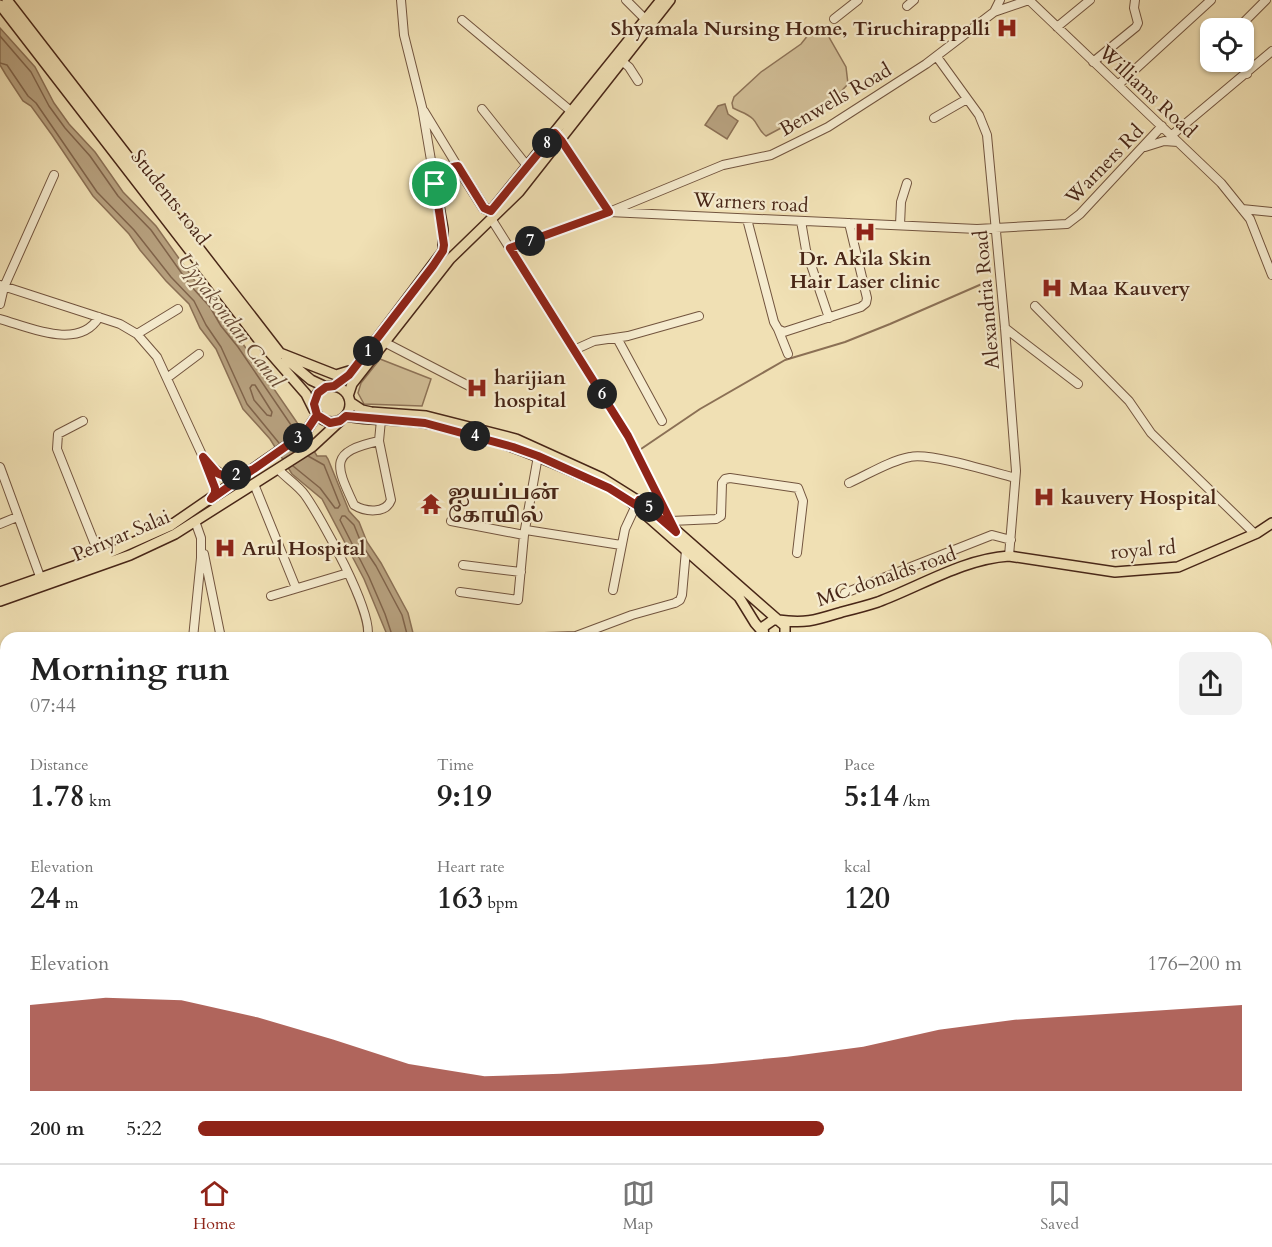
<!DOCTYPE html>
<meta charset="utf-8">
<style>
body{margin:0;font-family:Cardo,"Noto Serif Tamil",serif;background:#f2f2f2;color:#222;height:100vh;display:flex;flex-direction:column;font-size:22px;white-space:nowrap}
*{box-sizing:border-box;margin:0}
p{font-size:20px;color:#767676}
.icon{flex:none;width:33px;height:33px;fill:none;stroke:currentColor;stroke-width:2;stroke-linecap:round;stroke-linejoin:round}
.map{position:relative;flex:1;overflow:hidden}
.panel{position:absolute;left:0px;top:632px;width:1272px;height:532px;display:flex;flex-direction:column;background:#fff;border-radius:18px 18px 0 0;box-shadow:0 2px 4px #0004}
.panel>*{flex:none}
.controls{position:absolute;left:1200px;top:18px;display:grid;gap:12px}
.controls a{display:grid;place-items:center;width:54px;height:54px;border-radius:12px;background:#fff;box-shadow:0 2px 4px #0004;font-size:30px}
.pin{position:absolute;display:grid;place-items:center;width:51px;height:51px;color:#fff;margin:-26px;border:3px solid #fff;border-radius:50%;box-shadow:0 2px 6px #0007}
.km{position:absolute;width:30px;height:30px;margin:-15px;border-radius:50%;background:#222;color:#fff;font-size:16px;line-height:30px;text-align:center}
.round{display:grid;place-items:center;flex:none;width:63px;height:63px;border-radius:12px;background:#f2f2f2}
.head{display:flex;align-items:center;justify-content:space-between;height:102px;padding:0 30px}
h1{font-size:33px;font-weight:700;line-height:45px}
.figures{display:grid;grid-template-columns:repeat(3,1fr);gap:9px;height:102px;padding:6px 30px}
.figures div{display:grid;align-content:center}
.figures b{font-size:30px;font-weight:700}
.figures small{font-size:16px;font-weight:400}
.figures p{font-size:16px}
.chart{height:168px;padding:12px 30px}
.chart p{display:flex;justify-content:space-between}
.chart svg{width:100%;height:108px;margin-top:6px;fill:#8f2418;opacity:.7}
ul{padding:0 30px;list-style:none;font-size:20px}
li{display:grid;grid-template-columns:96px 72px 1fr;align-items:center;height:45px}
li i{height:15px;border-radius:8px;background:#8f2418}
.menu{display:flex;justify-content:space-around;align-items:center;height:84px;border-top:2px solid #e0e0e0;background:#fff;font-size:16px;color:#767676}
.menu a{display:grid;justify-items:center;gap:3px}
.menu .active{color:#8f2418}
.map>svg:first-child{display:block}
.green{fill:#d3c099;stroke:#8e7358;stroke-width:1.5}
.water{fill:#b7a17f;stroke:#8b7055;stroke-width:1.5}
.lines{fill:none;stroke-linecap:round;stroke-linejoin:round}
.shore{stroke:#80644b;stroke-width:1.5}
.stream{stroke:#8b7055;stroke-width:2}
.minor-casing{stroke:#72543e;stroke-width:10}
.major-casing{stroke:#482617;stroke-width:12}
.minor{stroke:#f5ebce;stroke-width:8}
.major{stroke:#f0e0b4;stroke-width:9}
.route-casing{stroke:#fff;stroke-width:12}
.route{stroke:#8f2418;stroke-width:8}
.labels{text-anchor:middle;stroke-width:4.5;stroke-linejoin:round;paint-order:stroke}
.poi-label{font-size:20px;font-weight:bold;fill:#482617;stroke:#f5ebce;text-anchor:start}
.street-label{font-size:20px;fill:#482617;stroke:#f5ebce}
.water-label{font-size:21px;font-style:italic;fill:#694b36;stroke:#f5ebce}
</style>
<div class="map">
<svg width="1272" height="1163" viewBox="0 0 1272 1163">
<rect width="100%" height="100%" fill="#f0e0b4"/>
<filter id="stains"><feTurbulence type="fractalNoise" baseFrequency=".00333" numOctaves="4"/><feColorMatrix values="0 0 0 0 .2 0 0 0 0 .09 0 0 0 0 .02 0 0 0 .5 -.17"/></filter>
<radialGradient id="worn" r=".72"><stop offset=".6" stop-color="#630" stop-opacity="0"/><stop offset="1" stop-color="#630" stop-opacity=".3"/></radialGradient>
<path class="green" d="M820,31L826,32L846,67L848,84L832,101L766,136C759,131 758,124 753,119C747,113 740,112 733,108L732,103L734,97L761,72L801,44L809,34Z
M380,359L431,379L422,406L364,404L358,393L361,383Z"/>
<path class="water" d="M0,28L35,67L54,103L69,124L95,152L123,192L156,226L195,281L215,304L226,323L243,344L298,424C295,437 300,449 314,451L317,456H326L328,459L349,511L359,522L367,542L381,563L408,613L414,637H388L364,579L322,499L292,474L270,439L243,409L216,349L200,328L189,304L166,281L140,250L129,234L93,196L52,135L31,106L23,101L6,75L0,65Z
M725,104L728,114L738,121L727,139L705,125L718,106Z"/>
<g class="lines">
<path class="shore" d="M0,36L31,72L49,106L65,128L90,156L118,196L151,230L190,285L210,307L221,326L238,347L291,425L290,436
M0,63L7,65L28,96L36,103L97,192L134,230L171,277L194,301L206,325L221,347L247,404L279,443
M252,385H255L272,412L271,416L267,415L254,400L250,388Z
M293,466L320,488L335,508H338L340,505L324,465L308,456
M393,638L385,614L369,577L340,520L342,516H345L354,525L362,545L376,566L402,615L408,638"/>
<path class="stream" d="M638,451L700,409L785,360L845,342L890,324L991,280"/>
<defs>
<path id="minor" d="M401,0L404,35L422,107L435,184
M626,0L646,20
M1029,0L1221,183L1250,219L1272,275
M907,6L914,0
M994,12L1000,0
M834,19L858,0
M462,20L572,112
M1057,27L1090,0
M1238,28L1266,0
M937,57L979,115L987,135L1005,328L1016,471L1009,556
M623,62L629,67L638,81
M1093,62L1136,27L1138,23L1134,8L1135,0
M1237,62L1247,74
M1118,85L1211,0
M482,109L528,167
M424,111L458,167
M934,118L967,99
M1172,135L1272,51
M558,136L609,212L723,165L771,155L828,127L926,64L994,12L1029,0
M1145,147L1164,141L1178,142
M1242,209L1272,212
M747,219L774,322L778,329L784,332L861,307L866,303L867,298L849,223
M492,220L628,436L673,526
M801,221L806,250L829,318
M900,225L901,202L907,183
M510,248L609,212L977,229L1067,224L1080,214L1162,126
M0,285L120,324L137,334L157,357L203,457L215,488V493L211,499
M0,304L4,287L54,175
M1035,306L1129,401L1151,433L1255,534
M0,319C29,327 79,351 99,317
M1005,328L1078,384
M778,329L788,354
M137,334L178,309
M617,338L662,421
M384,342L469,386
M574,350L594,341L628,336L699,316
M167,378L199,354
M83,421L58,434L57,449L100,557
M379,441L391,500C386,514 365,512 354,505C335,464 329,452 379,441L381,420
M208,462C220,476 227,478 244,472
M0,467L42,582
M278,469C286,478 298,485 305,495C320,516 376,616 367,638
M849,483C869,474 889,461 910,457C929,452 993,472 1015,478
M254,484L296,588
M451,521L524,535
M671,521L716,519L721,516L722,483L725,479L730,478L798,488L803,501L797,553
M0,524L17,517
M526,530L621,545
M204,554L221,638
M463,565L521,572
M613,590L625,529L638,501
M460,592L518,600L524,535L538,456
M845,593L992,535L1011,540
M271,596L348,573
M193,638L201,558V538L195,521
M503,638L512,637
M513,638L576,636L632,615L675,603L680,600L682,595L686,550L684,547
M1266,744L1272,739
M1266,881L1272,887
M1266,916L1272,921
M1266,933L1272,925
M0,972L6,970
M427,1158V1163
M479,1158L481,1163
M547,1158L548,1163
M634,1158L636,1163
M916,1158L924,1163
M1147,1158V1163
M1221,1158L1223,1163
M144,1163L152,1158
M735,1163L742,1158
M796,1163L800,1158
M881,1163L884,1158
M945,1163L948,1158
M1049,1163L1053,1158"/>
<path id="major" d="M7,0L280,353L336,375L349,371
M0,5L258,339L306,394L314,410
M286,359L311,380L326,387
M314 404a18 18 0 1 1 36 0a18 18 0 1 1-36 0Z
M334,386L354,369L443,251V229L435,184C441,176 448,166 458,167L484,208L491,211L661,0
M348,396L352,384L450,259L519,192L670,0
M350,402L362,410L371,412L426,416L516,439L602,478L653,510L778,620C806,624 816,620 842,612C854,609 866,606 878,602C921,586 963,559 1009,556L1115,572L1178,567L1257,533L1272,523
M346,416C372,421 399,419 425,423C483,433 539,456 592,480
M630,501L739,597L755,623L762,631
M0,592L100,557L170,526L305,433L317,415
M0,601L130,555L175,534L312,447L340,421
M764,638L763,627L773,620H778L785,626V638
M1266,1151H1272"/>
</defs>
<use href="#minor" class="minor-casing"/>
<use href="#major" class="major-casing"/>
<use href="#minor" class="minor"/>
<use href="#major" class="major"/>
</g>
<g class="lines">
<defs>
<path id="route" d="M435,184L444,245L443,251L433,266L349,375L334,386L326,387L318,393L314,404L317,415L305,433L254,469L231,477L224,476L217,473L203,457L215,488V493L211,499L305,433L317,415L330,423L340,421L346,416L425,423L513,447L538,456L609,488L636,505L639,500L676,532L628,436L510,248L609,212L561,140L555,133L491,211L484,208L458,166C448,166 441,176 435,184"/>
</defs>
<use href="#route" class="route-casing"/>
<use href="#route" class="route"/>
</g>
<defs>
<symbol id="hospital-bare" viewBox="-9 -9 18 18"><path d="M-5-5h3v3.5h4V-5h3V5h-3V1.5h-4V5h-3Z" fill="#8f2418" stroke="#f5ebce" stroke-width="2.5" paint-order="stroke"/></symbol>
<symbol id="temple-bare" viewBox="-9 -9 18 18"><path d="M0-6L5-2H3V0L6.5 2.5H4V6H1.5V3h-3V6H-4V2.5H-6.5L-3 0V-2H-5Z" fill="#8f2418" stroke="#f5ebce" stroke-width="2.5" paint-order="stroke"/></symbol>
</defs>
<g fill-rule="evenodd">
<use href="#hospital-bare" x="992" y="13" width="30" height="30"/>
<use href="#hospital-bare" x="850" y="217" width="30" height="30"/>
<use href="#hospital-bare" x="1037" y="273" width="30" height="30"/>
<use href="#hospital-bare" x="462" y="373" width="30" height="30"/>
<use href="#hospital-bare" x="1029" y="482" width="30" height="30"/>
<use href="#temple-bare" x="416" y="489" width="30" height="30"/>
<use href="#hospital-bare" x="210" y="533" width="30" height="30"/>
</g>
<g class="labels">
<g class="poi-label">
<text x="990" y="35" text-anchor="end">Shyamala Nursing Home, Tiruchirappalli</text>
<text x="865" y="265" text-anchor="middle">Dr. Akila Skin<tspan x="865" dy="23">Hair Laser clinic</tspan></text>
<text x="1069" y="295">Maa Kauvery</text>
<text x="494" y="384">harijian<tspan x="494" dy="23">hospital</tspan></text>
<text x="448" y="499">ஐயப்பன்<tspan x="448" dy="23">கோயில்</tspan></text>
<text x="1061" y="504">kauvery Hospital</text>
<text x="242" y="555">Arul Hospital</text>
</g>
<g class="street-label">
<text transform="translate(1148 91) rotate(43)" y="7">Williams Road</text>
<text transform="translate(835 99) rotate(-30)" y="7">Benwells Road</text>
<text transform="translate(1104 164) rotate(-46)" y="7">Warners Rd</text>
<text transform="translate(171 197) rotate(52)" y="7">Students road</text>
<text transform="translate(751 202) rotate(3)" y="7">Warners road</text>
<text transform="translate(986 300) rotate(-95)" y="7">Alexandria Road</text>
<text transform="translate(121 535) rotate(-23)" y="7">Periyar Salai</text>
<text transform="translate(1143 549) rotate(-5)" y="7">royal rd</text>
<text transform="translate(886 576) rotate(-19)" y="7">MC donalds road</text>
</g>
<g class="water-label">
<text transform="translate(231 320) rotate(53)" y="7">Uyyakondan Canal</text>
</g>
</g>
<rect width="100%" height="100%" filter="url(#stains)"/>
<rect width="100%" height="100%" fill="url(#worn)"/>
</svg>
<div class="controls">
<a><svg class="icon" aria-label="locate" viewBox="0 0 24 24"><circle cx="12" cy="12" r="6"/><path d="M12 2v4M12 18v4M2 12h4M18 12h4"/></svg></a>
</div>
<div class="pin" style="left:435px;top:184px;background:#1e9e55"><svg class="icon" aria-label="arrive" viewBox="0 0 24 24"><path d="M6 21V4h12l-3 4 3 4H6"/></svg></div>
<b class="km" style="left:368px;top:351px">1</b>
<b class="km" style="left:236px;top:475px">2</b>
<b class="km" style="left:298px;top:438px">3</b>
<b class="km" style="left:475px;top:436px">4</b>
<b class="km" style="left:649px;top:507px">5</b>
<b class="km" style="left:602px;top:394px">6</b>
<b class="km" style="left:530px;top:241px">7</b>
<b class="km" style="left:547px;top:143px">8</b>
<section class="panel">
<div class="head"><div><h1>Morning run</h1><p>07:44</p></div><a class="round"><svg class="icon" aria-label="share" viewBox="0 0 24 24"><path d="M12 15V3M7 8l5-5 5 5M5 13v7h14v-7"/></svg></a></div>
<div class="figures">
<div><p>Distance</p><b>1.78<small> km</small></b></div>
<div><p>Time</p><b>9:19</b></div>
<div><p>Pace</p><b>5:14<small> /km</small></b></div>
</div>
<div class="figures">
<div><p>Elevation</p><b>24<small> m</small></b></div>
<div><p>Heart rate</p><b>163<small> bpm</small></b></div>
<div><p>kcal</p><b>120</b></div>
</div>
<div class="chart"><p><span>Elevation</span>176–200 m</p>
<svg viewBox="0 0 160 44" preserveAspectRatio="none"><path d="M0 44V9L10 6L20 7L30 14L40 23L50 33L60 38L70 37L80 35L90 33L100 30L110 26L120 19L130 15L140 13L150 11L160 9V44z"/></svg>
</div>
<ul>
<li><b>200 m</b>5:22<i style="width:60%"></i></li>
</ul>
</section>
</div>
<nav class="menu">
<a class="active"><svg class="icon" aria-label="home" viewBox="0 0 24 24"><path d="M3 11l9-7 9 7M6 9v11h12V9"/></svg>Home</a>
<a><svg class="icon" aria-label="map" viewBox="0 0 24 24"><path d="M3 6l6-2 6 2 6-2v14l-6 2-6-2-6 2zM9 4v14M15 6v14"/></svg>Map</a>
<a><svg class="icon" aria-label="saved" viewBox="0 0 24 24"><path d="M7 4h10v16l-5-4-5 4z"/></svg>Saved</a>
</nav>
